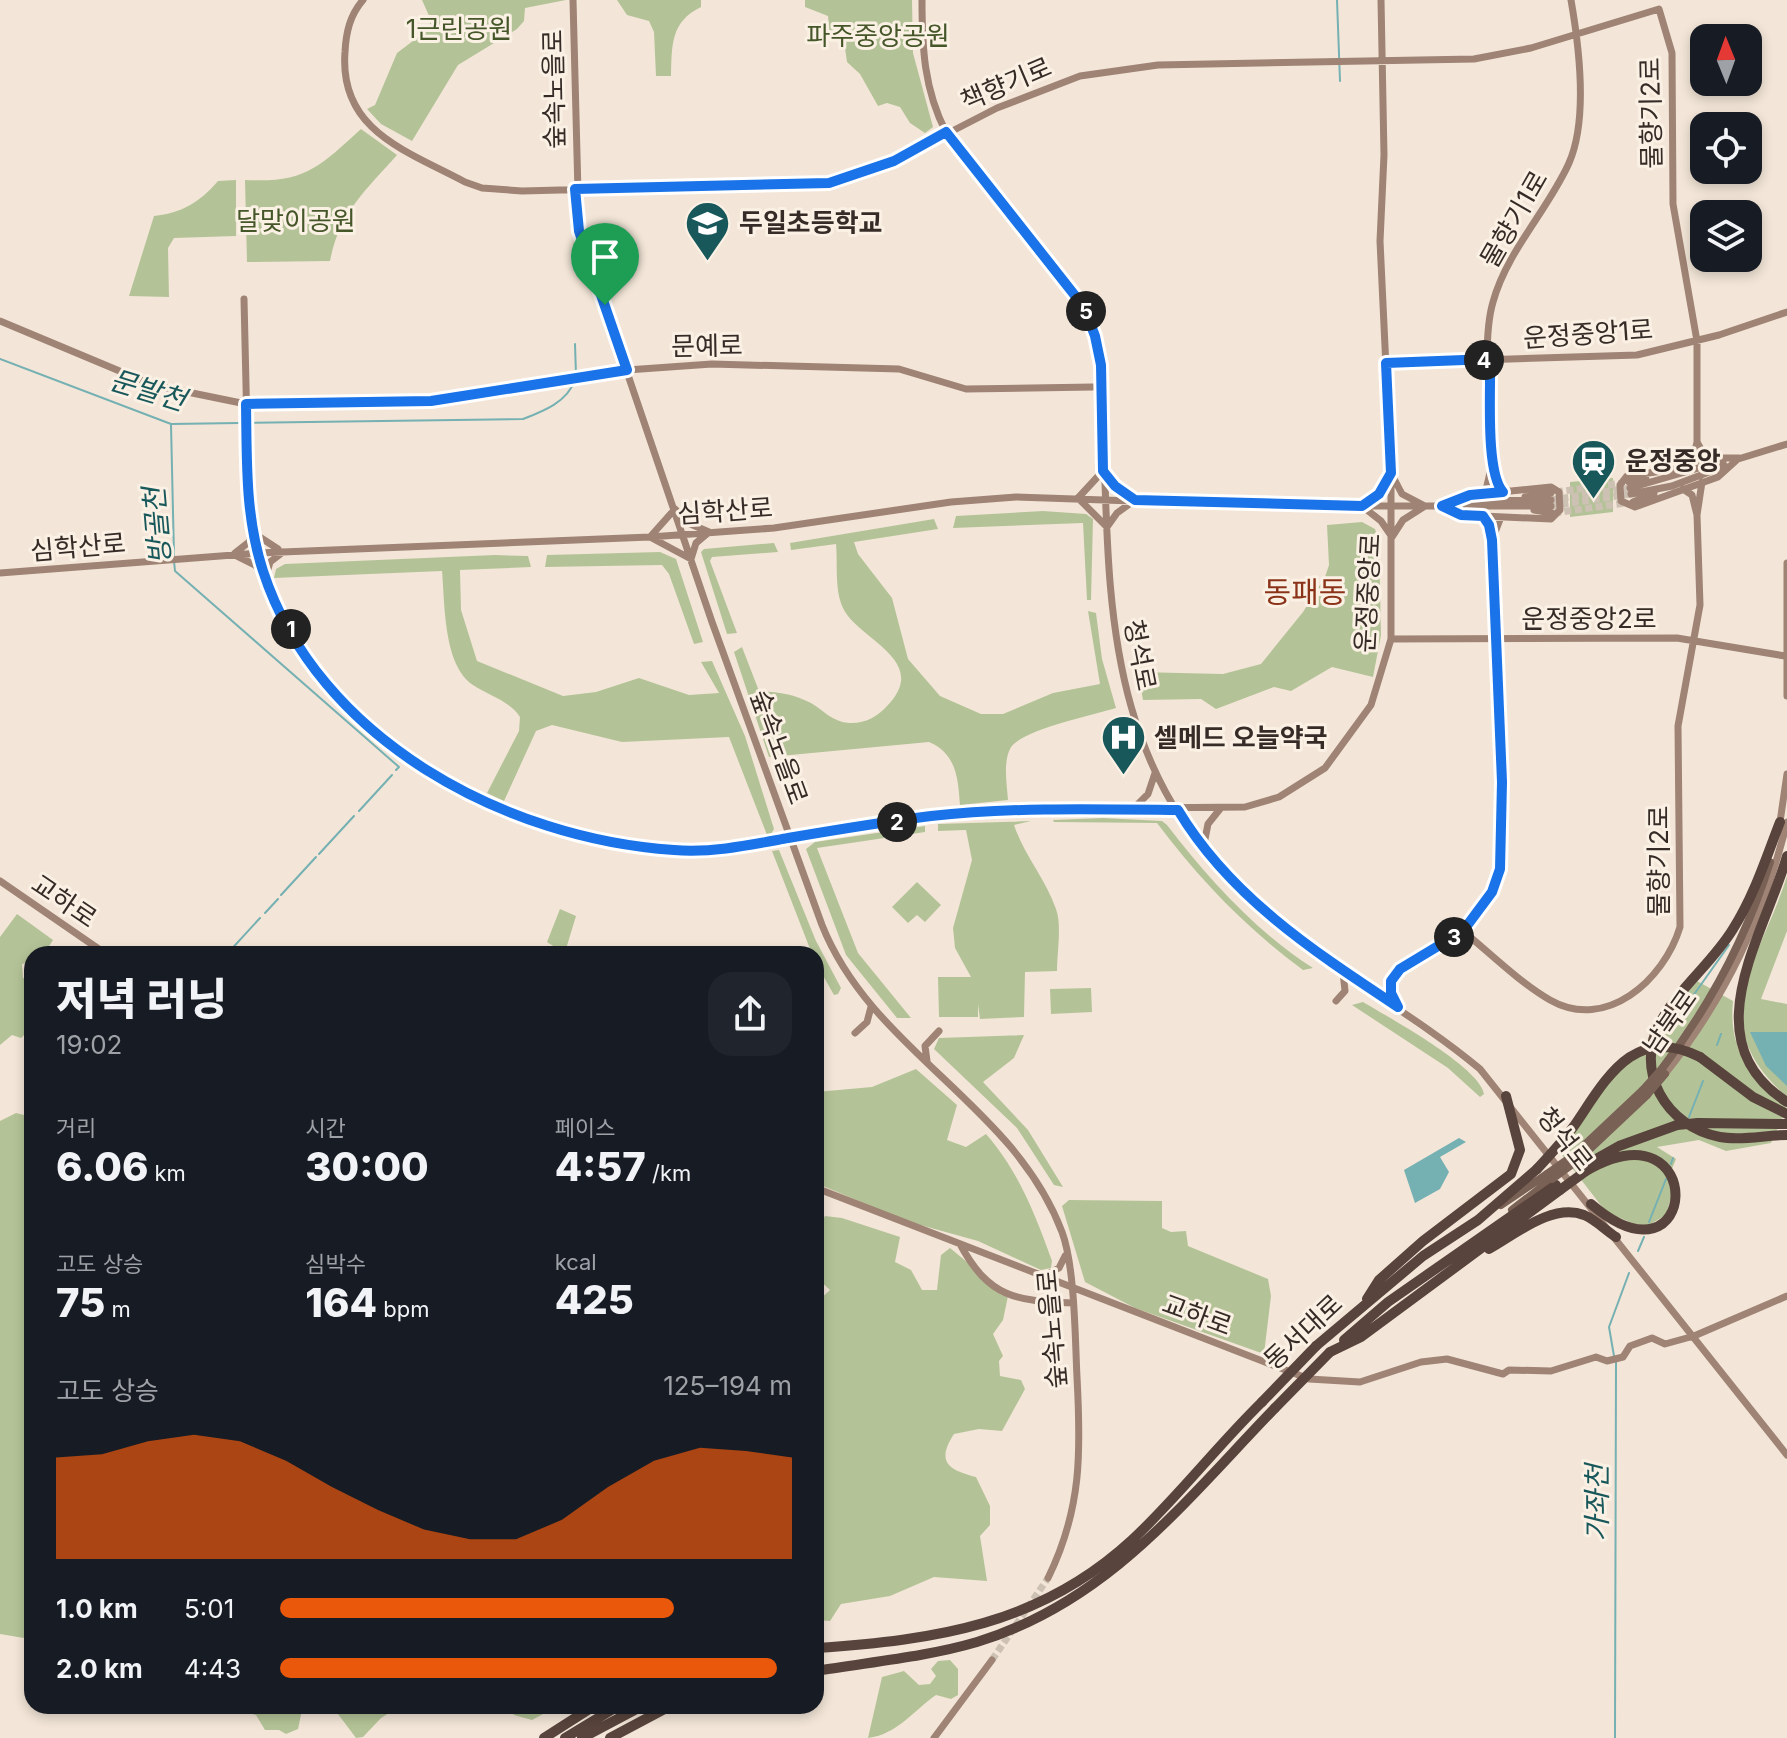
<!DOCTYPE html>
<html lang="ko">
<meta charset="utf-8">
<style>
body{margin:0;font-family:Inter,"Noto Sans KR",sans-serif;background:#20242c;color:#f1f3f6;height:100vh;display:flex;flex-direction:column;font-size:30px;white-space:nowrap}
*{box-sizing:border-box;margin:0}
p{font-size:26px;color:#9ea1a6}
.icon{flex:none;width:44px;height:44px;fill:none;stroke:currentColor;stroke-width:2;stroke-linecap:round;stroke-linejoin:round}
.map{position:relative;flex:1;overflow:hidden}
.panel{position:absolute;left:24px;top:946px;width:800px;height:768px;display:flex;flex-direction:column;background:#171b24;border-radius:24px;box-shadow:0 4px 12px #0003}
.panel>*{flex:none}
.needle{width:52px;rotate:359deg}
.buttons{position:absolute;left:1690px;top:24px;display:grid;gap:16px}
.buttons a{display:grid;place-items:center;width:72px;height:72px;border-radius:16px;background:#171b24;box-shadow:0 4px 12px #0003;font-size:40px}
.pin{position:absolute;display:grid;place-items:center;width:68px;height:68px;color:#fff;margin:-82px -34px;border-radius:50% 50% 50% 0;rotate:-45deg;box-shadow:0 0 8px #0007}
.pin .icon{rotate:45deg}
.km{position:absolute;width:40px;height:40px;margin:-20px;border-radius:50%;background:#222;color:#fff;font-size:22px;line-height:40px;text-align:center}
.round{display:grid;place-items:center;flex:none;width:84px;height:84px;border-radius:24px;background:#20242c}
.summary{display:flex;align-items:center;justify-content:space-between;height:136px;padding:0 32px}
h1{font-size:44px;font-weight:800;line-height:60px}
.stats{display:grid;grid-template-columns:repeat(3,1fr);gap:12px;height:136px;padding:8px 32px}
.stats div{display:grid;align-content:center}
.stats b{font-size:40px;font-weight:800}
.stats small{font-size:22px;font-weight:400}
.stats p{font-size:22px}
.chart{height:224px;padding:16px 32px}
.chart p{display:flex;justify-content:space-between}
.chart svg{width:100%;height:144px;margin-top:8px;fill:#ea580c;opacity:.7}
ul{padding:0 32px;list-style:none;font-size:26px}
li{display:grid;grid-template-columns:128px 96px 1fr;align-items:center;height:60px}
li i{height:20px;border-radius:10px;background:#ea580c}
.map>svg:first-child{display:block}
.green{fill:#b4c397}
.water{fill:#75b0b2}
.lines{fill:none;stroke-linecap:round;stroke-linejoin:round}
.stream{stroke:#75b0b2;stroke-width:2}
.secondary-tunnel{stroke:#cdc1b4;stroke-width:7;stroke-dasharray:7 3.5;stroke-linecap:butt}
.secondary{stroke:#9f8374;stroke-width:7}
.primary{stroke:#796155;stroke-width:8}
.highway{stroke:#58443c;stroke-width:10}
.primary-bridge{stroke:#796155;stroke-width:8}
.highway-bridge{stroke:#58443c;stroke-width:10}
.route-casing{stroke:#fff;stroke-width:16}
.route{stroke:#1a73e8;stroke-width:10}
.labels{text-anchor:middle;stroke-width:6;stroke-linejoin:round;paint-order:stroke}
.park-label{font-size:26px;fill:#455628;stroke:#faf0e4}
.street-label{font-size:26px;fill:#362b26;stroke:#faf0e4}
.poi-label{font-size:26px;font-weight:bold;fill:#362b26;stroke:#faf0e4;text-anchor:start}
.water-label{font-size:28px;font-style:italic;fill:#18575a;stroke:#faf0e4}
.quarter-label{font-size:30px;fill:#8b3319;stroke:#faf0e4}
</style>
<div class="map">
<svg width="1787" height="1738" viewBox="0 0 1787 1738">
<rect width="100%" height="100%" fill="#f3e6d8"/>
<path class="green" d="M422,0H566L525,8L524,21L517,29L458,65L412,141L381,124L367,109L375,105L397,53L430,28V18Z
M617,0H701V7C670,22 672,46 671,76H656L654,32L649,21L627,15Z
M805,0H912L913,53L933,127L925,133L910,123L900,107L887,103L878,106L860,74L847,62L844,41L830,36L828,16L805,7Z
M361,129L397,155C366,190 339,213 330,261L247,262L245,180C305,183 318,168 361,129Z
M236,180V236L174,238L168,248L169,297L129,296L154,216C182,213 200,202 218,181Z
M1613,478V512L1570,517V482Z
M1043,511L1086,514L1093,519L1091,600H1087L1083,523L953,528L956,516Z
M934,519L938,529L854,542L858,554L892,598L908,659L940,696L981,714H1003L1053,693L1100,684L1088,611L1096,613L1102,659L1116,708C1094,715 1019,730 1010,749C1003,763 1007,785 1008,800L960,805C958,779 957,754 929,742L769,757L734,652L742,647L759,691C778,692 794,694 811,703C824,711 833,722 849,723C864,724 877,717 887,706C931,661 860,640 844,610C834,591 838,565 836,544L791,550L790,543Z
M1362,522L1375,529L1379,541L1381,635L1373,677L1332,667L1291,691L1274,687L1216,709L1201,699L1143,700L1138,672L1223,674L1261,664L1303,612L1325,577L1329,565L1327,525Z
M774,543L778,552L712,557L710,561L737,633L727,634L701,552L704,549Z
M660,552L676,559L703,642L694,644L669,574L662,565L545,567L547,555Z
M495,555L528,556L531,567L460,570L461,610L477,661L563,696L596,692L639,678L689,695L719,693L701,662L712,661L745,736L774,829L771,834L767,835L729,737L622,742L552,725L536,731L504,801L487,793L519,731L520,717C510,701 488,695 473,685C443,665 445,603 442,571L274,578L276,569L285,564Z
M1103,818L1162,821L1167,825C1207,877 1256,932 1313,968L1303,970C1246,928 1199,879 1157,823L1054,822L1053,820Z
M1031,821L1014,825C1024,855 1045,878 1056,909C1062,925 1057,953 1057,971L1025,972L1024,1017L980,1019L978,1004V1017H939L938,977H971L955,948L953,928L972,860L966,830L938,831V824Z
M925,826V832L817,848L858,953L911,1018H897L846,955L806,849L815,842Z
M779,850L816,941L841,988L838,994L834,995L816,963V954H812L772,851Z
M1787,876V931L1761,999L1787,1004V1097C1700,1020 1760,963 1787,876Z
M917,882L941,905L925,922L917,915L908,923L892,907Z
M560,909L576,916L566,949L561,951L547,942Z
M17,914L53,940L44,954H32V962L22,964L23,978L32,979V1027L21,1038L12,1035L0,1045V937Z
M1697,981L1733,1001C1728,1055 1753,1076 1787,1108L1771,1143L1726,1151L1699,1140L1657,1147L1676,1159L1669,1176L1673,1190L1666,1215L1644,1228L1606,1212L1559,1151L1611,1075L1636,1058L1659,1034L1673,1009Z
M1091,988L1092,1012L1051,1014L1050,989Z
M1363,1002C1388,1017 1480,1067 1484,1094L1480,1097L1448,1068L1352,1005Z
M1024,1035L1014,1058L983,1082L1028,1130L1063,1187L1054,1185L1017,1128L934,1049L939,1038Z
M916,1069L957,1105L947,1140L966,1147L986,1134C1019,1172 1035,1214 1052,1261L1051,1268L1041,1270L978,1241L906,1221L816,1183V1092L872,1087Z
M16,1113L32,1117V1647L24,1638L0,1634V1121Z
M1069,1200L1162,1201V1228L1171,1232L1186,1231L1188,1246L1268,1279L1271,1296L1264,1354L1135,1308L1085,1282L1062,1206Z
M825,1216L842,1218L900,1237L895,1262L911,1270L922,1290H937L941,1255L950,1248L1008,1296L1003,1320L993,1334L1003,1356L999,1361L1000,1376L1021,1380L1025,1389L1002,1431L979,1429L954,1434C935,1463 950,1470 976,1477L990,1506V1525L980,1536L987,1581L934,1577L890,1596L841,1604L830,1621L816,1620V1303L830,1290L816,1277V1233Z
M950,1660L958,1669V1695L951,1699L936,1695C913,1711 898,1734 868,1738L882,1677L904,1671L919,1685L930,1684L936,1676L931,1669L938,1661Z
M223,1706H317L302,1710L298,1729L286,1734L279,1730H265L256,1715Z
M332,1706H400L381,1718L363,1737L356,1738Z
M507,1706H558L532,1720L514,1715Z"/>
<path class="water" d="M1750,1032H1787V1086L1766,1066Z
M1459,1138L1466,1142L1440,1157L1449,1172L1440,1189L1415,1203L1404,1170Z"/>
<g class="lines">
<path class="stream" d="M1337,0L1340,81
M575,344L576,375
M0,359L171,424L523,419C541,412 568,402 574,381
M171,425L174,555
M174,561L175,571L399,767L396,770
M359,811L392,775
M319,854L354,816
M281,895L316,857
M265,913L278,899
M227,954L260,918
M1683,1010L1729,945
M1717,1045L1721,1034
M1689,1117L1703,1081
M1671,1164L1673,1158
M1649,1222L1666,1179
M1638,1251L1644,1237
M1614,1356L1609,1327L1629,1273
M1615,1738L1616,1362"/>
<path class="secondary-tunnel" d="M1556,492L1623,483
M1551,500L1630,488
M1551,506L1631,494
M1554,513L1625,503
M992,1660L1048,1578"/>
<path class="secondary" d="M363,0C350,15 346,32 345,52C339,131 407,151 465,182L482,188L522,191L829,183L894,161L997,108L1080,76L1158,65L1474,59L1531,48L1659,9L1672,53L1673,204L1697,341V442
M573,0L579,231L712,622L822,925C872,1051 1014,1104 1062,1232C1075,1267 1075,1338 1077,1377C1081,1451 1082,1509 1048,1578
M922,0C922,47 924,90 946,132L1084,307L1095,336L1101,365C1112,586 1087,768 1278,925C1342,977 1417,1016 1480,1069L1787,1455
M244,299L249,514L273,597L309,659L347,704L401,751L492,806L577,836L676,851L736,848L930,816L1037,809L1245,807L1279,797L1325,768L1371,705L1391,639V473L1380,241L1384,155L1381,0
M0,321L153,385L246,404L431,401L627,370L712,364L899,369L966,389L1093,387
M1386,363L1637,355L1719,335L1787,312
M1713,458H1739L1718,477L1635,507L1621,501L1620,485L1627,476L1677,469Z
M1493,460C1491,415 1481,343 1493,302C1507,251 1548,210 1569,163C1588,120 1579,46 1571,0
M1735,460L1787,444
M1692,464L1697,442L1707,460
M1103,471L1115,486L1135,500L1117,513L1107,527L1078,498Z
M1391,473L1402,494L1425,506L1403,520L1392,537L1381,521L1362,506L1379,494Z
M1629,482L1646,479
M1551,487L1559,492L1560,510L1551,519L1461,515L1442,506L1470,495Z
M1630,488L1723,461
M1683,489L1692,495L1697,515L1702,482
M1485,494L1493,460L1497,486L1503,492
M1631,494L1672,486L1725,466
M1525,497L1551,493
M1633,502L1654,493
M1551,506H1452L1471,501L1551,500
M675,509L688,523L709,532L696,543L691,559L650,537Z
M1534,510L1552,513
M1483,516L1489,525L1492,540L1501,517
M255,534L278,549
M235,553L249,542L252,533
M237,556L255,565L262,573
M1787,563V696
M0,573L258,553L650,537L774,528L951,502L1016,497L1281,506H1452
M266,576L270,562L283,552
M1391,639L1677,638L1785,656
M1132,810L1148,794L1155,773
M1780,822L1787,774
M1203,849L1208,824L1220,809
M0,881L106,954
M1463,931C1491,954 1519,982 1550,1000C1606,1032 1664,980 1680,927L1678,726L1700,605L1697,515
M1336,1001L1345,991L1343,972
M1397,1005L1389,986L1400,969L1463,931L1492,892L1500,869L1502,782L1492,540
M855,1033L867,1022L871,1007
M927,1061L925,1046L939,1031
M1665,1074C1726,998 1764,916 1787,822
M816,1188L1309,1379L1360,1382L1421,1362L1447,1359L1503,1374L1509,1370L1551,1371L1596,1357L1607,1361L1623,1357L1630,1346L1652,1338L1665,1344L1694,1336L1787,1296
M960,1244C989,1298 1016,1301 1073,1303
M1044,1276L1059,1268L1065,1256
M934,1738L992,1660"/>
<path class="primary" d="M1661,1070C1710,1006 1746,939 1770,862
M1574,1155L1643,1090
M1578,1160L1647,1095
M1501,1205L1547,1174
M1512,1210L1552,1179"/>
<path class="highway" d="M1780,822C1766,858 1754,896 1733,929C1713,962 1680,987 1661,1021C1633,1070 1666,1127 1720,1137C1742,1141 1765,1135 1787,1135
M1787,856C1764,937 1691,1040 1787,1102
M1700,1057L1753,1097L1787,1114
M1698,1123L1787,1124
M1587,1164L1619,1146L1677,1125
M1586,1171C1709,1100 1700,1297 1591,1204
M1489,1249C1516,1234 1552,1203 1584,1215C1596,1220 1605,1230 1616,1237
M1367,1299L1379,1280L1423,1241L1511,1174L1520,1150L1506,1096
M1344,1340L1388,1302L1556,1185
M1316,1346L1423,1256L1478,1220L1537,1169
M1330,1352L1361,1337L1560,1190
M816,1648C935,1640 1040,1625 1132,1540C1178,1497 1217,1446 1262,1402
M816,1671C869,1662 926,1657 977,1642C1108,1602 1184,1502 1275,1408
M544,1738L594,1706
M565,1738L618,1706
M582,1738L642,1706
M610,1738L670,1706"/>
<path class="primary-bridge" d="M1643,1090L1661,1070
M1647,1095L1665,1074
M1547,1174L1574,1155
M1552,1179L1578,1160"/>
<path class="highway-bridge" d="M1677,1125L1698,1123
M1537,1169C1550,1155 1563,1141 1574,1126C1605,1081 1633,1023 1700,1057
M1560,1190L1586,1171
M1262,1402L1316,1346
M1275,1408L1330,1352"/>
</g>
<g class="lines">
<defs>
<path id="route" d="M946,132L1084,307L1095,336L1101,365L1103,471L1115,486L1135,500L1362,506L1379,494L1391,473L1386,363L1490,359C1491,389 1485,472 1503,492L1470,495L1442,506L1461,515L1483,516L1489,525L1492,540L1502,782L1500,869L1492,892L1463,931L1400,969L1391,981V993L1398,1007C1315,952 1230,897 1178,810C1096,809 1013,807 931,816C883,822 835,830 788,838C750,845 713,853 674,850C506,839 318,740 263,571C245,516 247,461 246,404L431,401L627,370L579,231L575,189L829,183L894,161Z"/>
</defs>
<use href="#route" class="route-casing"/>
<use href="#route" class="route"/>
</g>
<defs>
<symbol id="school-pin" viewBox="-11 -11 22 30"><path d="M0 17L-7.5 6A9.5 9.5 0 1 1 7.5 6Z" fill="#18575a" stroke="#faf0e4"/><path d="M0-5L7-2L0 1L-7-2ZM-4 1L0 2.5L4 1V4Q0 6-4 4Z" fill="#fff"/></symbol>
<symbol id="station-pin" viewBox="-11 -11 22 30"><path d="M0 17L-7.5 6A9.5 9.5 0 1 1 7.5 6Z" fill="#18575a" stroke="#faf0e4"/><path d="M-3-6H3Q5-6 5-4V2Q5 4 3 4L4.5 6H3L1.5 4h-3L-3 6H-4.5L-3 4Q-5 4-5 2V-4Q-5-6-3-6ZM-3.5-4v3h7v-3ZM-3.5 1v1.5H-2V1ZM2 1v1.5H3.5V1Z" fill="#fff"/></symbol>
<symbol id="hospital-pin" viewBox="-11 -11 22 30"><path d="M0 17L-7.5 6A9.5 9.5 0 1 1 7.5 6Z" fill="#18575a" stroke="#faf0e4"/><path d="M-5-5h3v3.5h4V-5h3V5h-3V1.5h-4V5h-3Z" fill="#fff"/></symbol>
</defs>
<g fill-rule="evenodd">
<use href="#school-pin" x="682" y="198" width="51" height="69"/>
<use href="#station-pin" x="1568" y="436" width="51" height="69"/>
<use href="#hospital-pin" x="1098" y="712" width="51" height="69"/>
</g>
<g class="labels">
<g class="park-label">
<text x="459" y="38">1근린공원</text>
<text x="878" y="45">파주중앙공원</text>
<text x="296" y="230">달맞이공원</text>
</g>
<g class="street-label">
<text transform="translate(1006 84) rotate(-23)" y="9">책향기로</text>
<text transform="translate(554 89) rotate(-91)" y="9">숲속노을로</text>
<text transform="translate(1651 113) rotate(-91)" y="9">물향기2로</text>
<text transform="translate(1514 219) rotate(-60)" y="9">물향기1로</text>
<text transform="translate(1588 334) rotate(-4)" y="9">운정중앙1로</text>
<text transform="translate(707 346) rotate(-1)" y="9">문예로</text>
<text transform="translate(725 511) rotate(-4)" y="9">심학산로</text>
<text transform="translate(78 547) rotate(-5)" y="9">심학산로</text>
<text transform="translate(1368 593) rotate(-87)" y="9">운정중앙로</text>
<text x="1589" y="628">운정중앙2로</text>
<text transform="translate(1140 655) rotate(79)" y="9">청석로</text>
<text transform="translate(779 747) rotate(70)" y="9">숲속노을로</text>
<text transform="translate(1659 861) rotate(-90)" y="9">물향기2로</text>
<text transform="translate(64 901) rotate(34)" y="9">교하로</text>
<text transform="translate(1670 1022) rotate(-55)" y="9">남북로</text>
<text transform="translate(1565 1139) rotate(52)" y="9">청석로</text>
<text transform="translate(1197 1315) rotate(20)" y="9">교하로</text>
<text transform="translate(1052 1329) rotate(-95)" y="9">숲속노을로</text>
<text transform="translate(1303 1332) rotate(-43)" y="9">동서대로</text>
</g>
<g class="poi-label">
<text x="739" y="232">두일초등학교</text>
<text x="1625" y="470">운정중앙</text>
<text x="1154" y="747">셀메드 오늘약국</text>
</g>
<g class="water-label">
<text transform="translate(148 390) rotate(17)" y="10">문발천</text>
<text transform="translate(157 526) rotate(-95)" y="10">방골천</text>
<text transform="translate(1597 1503) rotate(-90)" y="10">가좌천</text>
</g>
<g class="quarter-label">
<text x="1305" y="603">동패동</text>
</g>
</g>
</svg>
<div class="buttons">
<a><svg class="needle" viewBox="-14 -14 28 28"><path d="M0-13l5 13h-10z" fill="#e53935"/><path d="M0 13l5-13h-10z" fill="#9ea1a6"/></svg></a>
<a><svg class="icon" aria-label="locate" viewBox="0 0 24 24"><circle cx="12" cy="12" r="6"/><path d="M12 2v4M12 18v4M2 12h4M18 12h4"/></svg></a>
<a><svg class="icon" aria-label="layers" viewBox="0 0 24 24"><path d="M12 4l9 5-9 5-9-5zM3 14l9 5 9-5"/></svg></a>
</div>
<div class="pin" style="left:605px;top:305px;background:#1e9e55"><svg class="icon" aria-label="arrive" viewBox="0 0 24 24"><path d="M6 21V4h12l-3 4 3 4H6"/></svg></div>
<b class="km" style="left:291px;top:629px">1</b>
<b class="km" style="left:897px;top:822px">2</b>
<b class="km" style="left:1454px;top:937px">3</b>
<b class="km" style="left:1484px;top:360px">4</b>
<b class="km" style="left:1086px;top:311px">5</b>
<section class="panel">
<div class="summary"><div><h1>저녁 러닝</h1><p>19:02</p></div><a class="round"><svg class="icon" aria-label="share" viewBox="0 0 24 24"><path d="M12 15V3M7 8l5-5 5 5M5 13v7h14v-7"/></svg></a></div>
<div class="stats">
<div><p>거리</p><b>6.06<small> km</small></b></div>
<div><p>시간</p><b>30:00</b></div>
<div><p>페이스</p><b>4:57<small> /km</small></b></div>
</div>
<div class="stats">
<div><p>고도 상승</p><b>75<small> m</small></b></div>
<div><p>심박수</p><b>164<small> bpm</small></b></div>
<div><p>kcal</p><b>425</b></div>
</div>
<div class="chart"><p><span>고도 상승</span>125–194 m</p>
<svg viewBox="0 0 160 44" preserveAspectRatio="none"><path d="M0 44V13L10 12L20 8L30 6L40 8L50 14L60 22L70 29L80 35L90 38L100 38L110 32L120 22L130 14L140 10L150 11L160 13V44z"/></svg>
</div>
<ul>
<li><b>1.0 km</b>5:01<i style="width:77%"></i></li>
<li><b>2.0 km</b>4:43<i style="width:97%"></i></li>
</ul>
</section>
</div>
